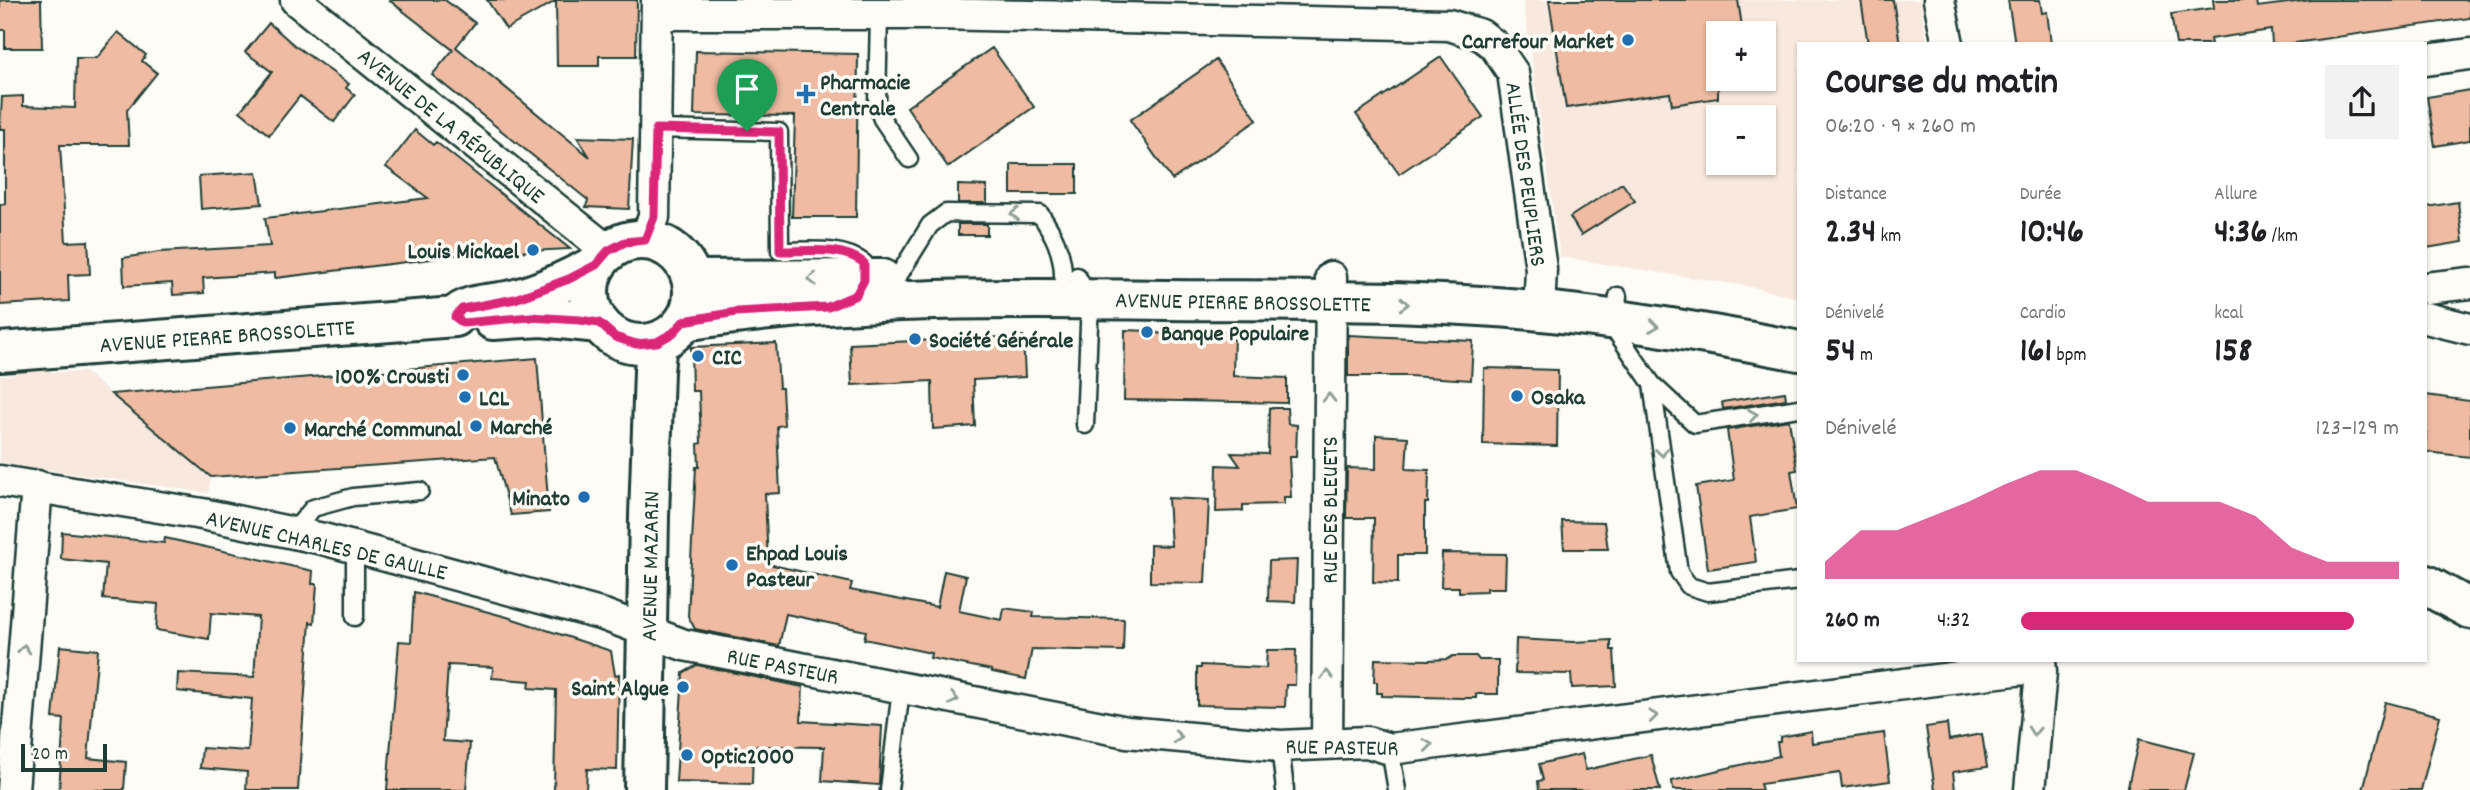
<!DOCTYPE html>
<html lang="fr">
<meta charset="utf-8">
<style>
body{margin:0;font-family:Dekko,sans-serif;background:#f2f2f2;color:#202124;height:100vh;display:flex;flex-direction:column;font-size:26px;white-space:nowrap}
*{box-sizing:border-box;margin:0}
p{font-size:23px;color:#757577}
.icon{flex:none;width:38px;height:38px;fill:none;stroke:currentColor;stroke-width:2;stroke-linecap:round;stroke-linejoin:round}
.map{position:relative;flex:1;overflow:hidden}
.drawer{position:absolute;left:1797px;top:42px;width:630px;height:620px;display:flex;flex-direction:column;background:#fff;border-radius:0px;box-shadow:0 2px 5px #0004}
.drawer>*{flex:none}
.tools{position:absolute;left:1706px;top:21px;display:grid;gap:14px}
.tools a{display:grid;place-items:center;width:70px;height:70px;border-radius:0px;background:#fff;box-shadow:0 2px 5px #0004;font-size:35px}
.scale{position:absolute;left:21px;bottom:18px;width:86px;box-sizing:border-box;padding-left:7px;border:4px solid #1f3d34;border-top:0;font-size:19px;line-height:24px;white-space:nowrap;color:#1f3d34;-webkit-text-stroke:5px #fdfcf7;paint-order:stroke}
.pin{position:absolute;display:grid;place-items:center;width:60px;height:60px;color:#fff;margin:-72px -30px;border-radius:50% 50% 50% 0;rotate:-45deg;box-shadow:0 0 7px #0007}
.pin .icon{rotate:45deg}
.round{display:grid;place-items:center;flex:none;width:74px;height:74px;border-radius:0px;background:#f2f2f2}
.head{display:flex;align-items:center;justify-content:space-between;height:119px;padding:0 28px}
h1{font-size:38px;font-weight:700;line-height:52px}
.figures{display:grid;grid-template-columns:repeat(3,1fr);gap:10px;height:119px;padding:7px 28px}
.figures div{display:grid;align-content:center}
.figures b{font-size:35px;font-weight:700}
.figures small{font-size:19px;font-weight:400}
.figures p{font-size:19px}
.chart{height:196px;padding:14px 28px}
.chart p{display:flex;justify-content:space-between}
.chart svg{width:100%;height:126px;margin-top:7px;fill:#db2777;opacity:.7}
ul{padding:0 28px;list-style:none;font-size:23px}
li{display:grid;grid-template-columns:112px 84px 1fr;align-items:center;height:52px}
li i{height:18px;border-radius:9px;background:#db2777}
.map>svg:first-child{display:block}
.built{fill:#f9e8de;fill-rule:evenodd}
.building{fill:#efbba2;stroke:#1f3d34;stroke-width:2}
.lines{fill:none;stroke-linecap:round;stroke-linejoin:round}
.service-casing{stroke:#1f3d34;stroke-width:21}
.minor-casing{stroke:#1f3d34;stroke-width:35}
.tertiary-casing{stroke:#1f3d34;stroke-width:44}
.secondary-casing{stroke:#1f3d34;stroke-width:44}
.service{stroke:#fdfcf7;stroke-width:16}
.minor{stroke:#fdfcf7;stroke-width:30}
.tertiary{stroke:#fdfcf7;stroke-width:38}
.secondary{stroke:#fdfcf7;stroke-width:38}
.oneway{stroke:#8e9c96}
.route-casing{stroke:#fff;stroke-width:14}
.route{stroke:#db2777;stroke-width:9}
.poi-dot{fill:#1f6fb2;stroke:#fdfcf7;stroke-width:2.5}
.labels{text-anchor:middle;stroke-width:7;stroke-linejoin:round;paint-order:stroke}
.poi-label{font-size:23px;font-weight:bold;fill:#1f3d34;stroke:#fdfcf7;text-anchor:start}
.street-label{font-size:23px;fill:#1f3d34;stroke:#fdfcf7}
</style>
<div class="map">
<svg width="2470" height="790" viewBox="0 0 2470 790">
<rect width="100%" height="100%" fill="#fdfcf7"/>
<filter id="ink" filterUnits="userSpaceOnUse"><feTurbulence type="fractalNoise" baseFrequency=".0143" numOctaves="2"/><feDisplacementMap in="SourceGraphic" scale="14" xChannelSelector="R" yChannelSelector="G"/><feConvolveMatrix kernelMatrix="1 2 1 2 8 2 1 2 1" color-interpolation-filters="sRGB"/></filter>
<g filter="url(#ink)">
<path class="built" d="M1523,0H1920L1927,44H1799V298L1746,286L1560,257ZM1718,33H1764V79H1718ZM1718,117H1764V163H1718Z
M46,362L51,372H85L211,477L208,493L0,463V376L13,375L18,364Z"/>
<path class="building" d="M5,0H41L42,48H5V30H0V1Z
M389,0H445L475,23L456,47L590,157L577,137L633,139L629,209L586,207L588,200L432,75L453,50Z
M487,0H637L636,56H599V66H557L556,1L506,29Z
M1549,0H1738L1743,33H1718V98L1672,105L1670,93L1566,108Z
M1861,0H1893L1900,44H1868Z
M2008,0H2040L2042,13L2047,12L2051,44H2015Z
M2213,0H2256L2257,7L2311,0H2470V18L2288,44H2272L2271,30L2210,39L2211,44H2176L2171,14L2214,8Z
M269,23L294,45L349,84L346,88L355,95L334,122L300,96L269,135L240,111L272,72L245,52Z
M118,32L146,55L142,61L157,73L127,110L129,145H60L66,242L88,241L90,274L68,275L69,301L0,305V204H5V129H0L2,97L23,96V106L75,108L76,58H97Z
M992,48L1034,107L948,167L907,107Z
M696,51L858,54L856,217H792L795,116L694,115Z
M1441,57L1483,117L1399,174L1356,114Z
M1216,60L1257,120L1172,180L1130,120Z
M2470,90V140L2435,146L2427,97Z
M415,130L433,145L436,142L570,249L490,253L492,248L439,258L275,278V273L203,278L204,293L173,295L172,283L124,286L123,258L159,252L270,246L265,218L428,198L386,167Z
M1011,164H1077V194H1011Z
M257,172L262,204L201,209L199,176Z
M1622,183L1635,201L1581,235L1570,217Z
M958,185L987,186V203H958Z
M2458,202L2463,242L2426,248V207Z
M958,224H987V235H958Z
M1125,330L1150,331L1177,338L1182,330L1234,332L1233,376L1287,378V403L1124,400Z
M1348,335L1473,341L1471,380L1409,376H1348Z
M1023,336L1025,377L973,380L975,426L933,429L932,381L852,385L850,344Z
M776,343L779,388H782L784,425L777,426L780,493L765,494L768,564L852,583L850,590L937,607L944,571L966,576L959,611L1002,620L1004,608L1034,612L1033,617L1124,619L1123,651L1032,649L1026,679L992,672V670L930,658L931,653L864,639L866,631L786,614L779,646L695,629L688,616L696,467H699L698,444L701,443L699,391H692L691,347Z
M537,358L549,512L511,515L495,457L211,477L111,394Z
M1484,368L1558,370L1557,446L1483,444Z
M1785,392L1786,399L1723,409L1722,402Z
M2426,395L2470,401V457L2426,452Z
M1269,408H1287L1288,424L1297,425L1296,457H1289L1291,497H1284V504L1243,505V511L1216,512L1217,465L1240,466L1231,453L1268,454Z
M1789,420L1797,470L1791,471L1797,509L1750,517L1756,562L1708,569L1696,486L1734,480L1727,430Z
M1376,435L1408,437L1406,469L1429,470L1428,503H1425V555H1398V583L1373,582L1374,518H1346L1347,468L1376,469Z
M1168,498L1209,500L1205,583L1150,582V545L1171,546Z
M1562,521L1604,522L1608,549H1564Z
M62,532L164,543L165,538L313,571L312,584H317L314,623L310,622L298,790H246L247,772L200,768L202,748L248,751L252,699L177,691L178,673L254,677L258,617L211,613L209,639L156,630L158,604L103,599L106,564L61,559Z
M1442,553L1506,554L1505,588H1487V591L1459,592V587H1441Z
M1297,560L1295,602L1268,601L1269,561Z
M414,592L507,617L611,651L615,675L619,674L617,770L587,769L586,790H554L556,690L529,688L530,681L492,678L493,667L448,665L443,741L470,743L466,790H387L399,641L411,642Z
M1516,639L1573,642L1611,640V650H1614L1616,686L1572,688L1571,674L1515,673Z
M60,646L98,650L88,758L126,762L124,790H59L64,719L53,718Z
M1267,650H1296L1295,685H1286L1285,707L1197,705V668H1201V665L1266,668Z
M1453,656H1476L1479,660H1498V694H1476V698H1462L1382,696V693H1377V682H1374L1375,659L1429,660L1448,659Z
M697,665L803,687L801,721L882,726L879,785L822,781L824,747L753,746L752,784L676,782L683,673Z
M2385,702L2440,716L2421,790H2363Z
M1947,724L1949,740L1982,734L1987,767L1953,772L1955,790H1935L1926,727Z
M1811,731L1812,743L1884,733L1890,781L1842,788L1840,773L1760,784L1762,790H1673L1672,781L1779,756L1777,742H1780V737Z
M2139,739L2194,753L2184,790H2127Z
M1582,754L1586,770L1651,755L1660,790H1539L1538,781L1543,780L1539,764Z"/>
<g class="lines">
<defs>
<path id="service" d="M879,14L877,105L882,119L909,159
M656,129L779,132L780,251C808,251 842,246 864,263V277
M1077,276L1090,300L1085,425
M897,278L930,225L946,213L1040,214C1053,233 1063,252 1063,276
M1618,296L1615,330L1652,384L1695,424L1799,408
M1652,384L1679,572L1689,586L1708,592L1799,581
M292,533L313,508L353,497L420,491
M355,617V548
M1280,746L1285,790
M1390,749L1397,790
M889,790L901,689"/>
<path id="minor" d="M296,0L608,251
M1939,0L1948,44
M657,14H933L1449,25L1481,35L1494,45L1513,73L1541,269L1539,311
M2426,60L2470,54
M645,240L654,217L657,0
M2426,288L2470,283
M2426,318L2470,329
M0,481L202,514L323,539L604,615L684,645L1127,732L1280,746L1367,742L1390,749L2015,670L2026,669L2041,672
M1327,743L1331,277
M13,790L37,486
M2030,790L2041,672L2040,660"/>
<path id="tertiary" d="M644,790L649,516L654,371L657,342"/>
<path id="secondary" d="M589 292a52 52 0 1 1 104 0a52 52 0 1 1-104 0Z
M692,280L882,279
M493,320L542,317L599,323
M684,321C843,296 1007,298 1167,300C1285,301 1404,299 1521,309C1614,317 1707,333 1799,351
M0,352L455,317C469,301 496,305 516,299C544,292 570,279 596,265
M2426,585L2470,609"/>
</defs>
<use href="#service" class="service-casing"/>
<use href="#minor" class="minor-casing"/>
<use href="#tertiary" class="tertiary-casing"/>
<use href="#secondary" class="secondary-casing"/>
<use href="#service" class="service"/>
<use href="#minor" class="minor"/>
<use href="#tertiary" class="tertiary"/>
<use href="#secondary" class="secondary"/>
</g>
<defs><path id="oneway-chevron" d="M-2-3.5L2.5 0L-2 3.5" fill="none" stroke-width="1.6" stroke-linecap="round" stroke-linejoin="round" transform="scale(1.75)"/></defs>
<g class="oneway">
<use href="#oneway-chevron" transform="translate(1015 214) rotate(-180)"/>
<use href="#oneway-chevron" transform="translate(812 279) rotate(-180)"/>
<use href="#oneway-chevron" transform="translate(1404 304) rotate(2)"/>
<use href="#oneway-chevron" transform="translate(1654 326) rotate(8)"/>
<use href="#oneway-chevron" transform="translate(1329 398) rotate(-90)"/>
<use href="#oneway-chevron" transform="translate(1753 415) rotate(-9)"/>
<use href="#oneway-chevron" transform="translate(1662 452) rotate(82)"/>
<use href="#oneway-chevron" transform="translate(24 649) rotate(-85)"/>
<use href="#oneway-chevron" transform="translate(1327 675) rotate(-90)"/>
<use href="#oneway-chevron" transform="translate(954 699) rotate(11)"/>
<use href="#oneway-chevron" transform="translate(1653 716) rotate(-7)"/>
<use href="#oneway-chevron" transform="translate(2034 731) rotate(95)"/>
<use href="#oneway-chevron" transform="translate(1178 737) rotate(5)"/>
<use href="#oneway-chevron" transform="translate(1428 745) rotate(-7)"/>
</g>
</g>
<g class="lines" filter="url(#ink)">
<defs>
<path id="route" d="M656,129L779,132L780,251C808,251 842,246 864,263V280L856,295L828,307L736,312L684,321L673,333L657,342L636,344L615,337L599,323L580,320L530,317L463,323L455,317L462,309L515,299L569,279L596,265L608,251L625,242L645,240L654,217Z"/>
</defs>
<use href="#route" class="route-casing"/>
<use href="#route" class="route"/>
</g>
<g class="poi-dot">
<circle cx="1628" cy="40" r="7"/>
<path d="M802.5 83.5h7v7h7v7h-7v7h-7v-7h-7v-7h7z"/>
<circle cx="533" cy="250" r="7"/>
<circle cx="1147" cy="332" r="7"/>
<circle cx="915" cy="339" r="7"/>
<circle cx="698" cy="356" r="7"/>
<circle cx="463" cy="375" r="7"/>
<circle cx="1517" cy="396" r="7"/>
<circle cx="465" cy="397" r="7"/>
<circle cx="476" cy="426" r="7"/>
<circle cx="290" cy="428" r="7"/>
<circle cx="584" cy="497" r="7"/>
<circle cx="732" cy="565" r="7"/>
<circle cx="683" cy="687" r="7"/>
<circle cx="687" cy="755" r="7"/>
</g>
<g class="labels">
<g class="poi-label">
<text x="1614" y="48" text-anchor="end">Carrefour Market</text>
<text x="820" y="89">Pharmacie<tspan x="820" dy="26">Centrale</tspan></text>
<text x="519" y="258" text-anchor="end">Louis Mickael</text>
<text x="1161" y="340">Banque Populaire</text>
<text x="929" y="347">Société Générale</text>
<text x="712" y="364">CIC</text>
<text x="449" y="383" text-anchor="end">100% Crousti</text>
<text x="1531" y="404">Osaka</text>
<text x="479" y="405">LCL</text>
<text x="490" y="434">Marché</text>
<text x="304" y="436">Marché Communal</text>
<text x="570" y="505" text-anchor="end">Minato</text>
<text x="746" y="560">Ehpad Louis<tspan x="746" dy="26">Pasteur</tspan></text>
<text x="669" y="695" text-anchor="end">Saint Algue</text>
<text x="701" y="763">Optic2000</text>
</g>
<g class="street-label">
<text transform="translate(452 125) rotate(39)" y="8">AVENUE DE LA RÉPUBLIQUE</text>
<text transform="translate(1527 174) rotate(82)" y="8">ALLÉE DES PEUPLIERS</text>
<text transform="translate(1243 301) rotate(1)" y="8">AVENUE PIERRE BROSSOLETTE</text>
<text transform="translate(227 335) rotate(-4)" y="8">AVENUE PIERRE BROSSOLETTE</text>
<text transform="translate(1329 510) rotate(-90)" y="8">RUE DES BLEUETS</text>
<text transform="translate(327 544) rotate(13)" y="8">AVENUE CHARLES DE GAULLE</text>
<text transform="translate(649 566) rotate(-89)" y="8">AVENUE MAZARIN</text>
<text transform="translate(783 665) rotate(11)" y="8">RUE PASTEUR</text>
<text transform="translate(1342 746) rotate(1)" y="8">RUE PASTEUR</text>
</g>
</g>
</svg>
<div class="tools">
<a>+</a>
<a>−</a>
</div>
<div class="scale">20 m</div>
<div class="pin" style="left:747px;top:131px;background:#1e9e55"><svg class="icon" aria-label="arrive" viewBox="0 0 24 24"><path d="M6 21V4h12l-3 4 3 4H6"/></svg></div>
<section class="drawer">
<div class="head"><div><h1>Course du matin</h1><p>06:20 · 9 × 260 m</p></div><a class="round"><svg class="icon" aria-label="share" viewBox="0 0 24 24"><path d="M12 15V3M7 8l5-5 5 5M5 13v7h14v-7"/></svg></a></div>
<div class="figures">
<div><p>Distance</p><b>2.34<small> km</small></b></div>
<div><p>Durée</p><b>10:46</b></div>
<div><p>Allure</p><b>4:36<small> /km</small></b></div>
</div>
<div class="figures">
<div><p>Dénivelé</p><b>54<small> m</small></b></div>
<div><p>Cardio</p><b>161<small> bpm</small></b></div>
<div><p>kcal</p><b>158</b></div>
</div>
<div class="chart"><p><span>Dénivelé</span>123–129 m</p>
<svg viewBox="0 0 160 44" preserveAspectRatio="none"><path d="M0 44V38L10 27L20 27L30 22L40 17L50 11L60 6L70 6L80 11L90 17L100 17L110 17L120 22L130 33L140 38L150 38L160 38V44z"/></svg>
</div>
<ul>
<li><b>260 m</b>4:32<i style="width:88%"></i></li>
</ul>
</section>
</div>
